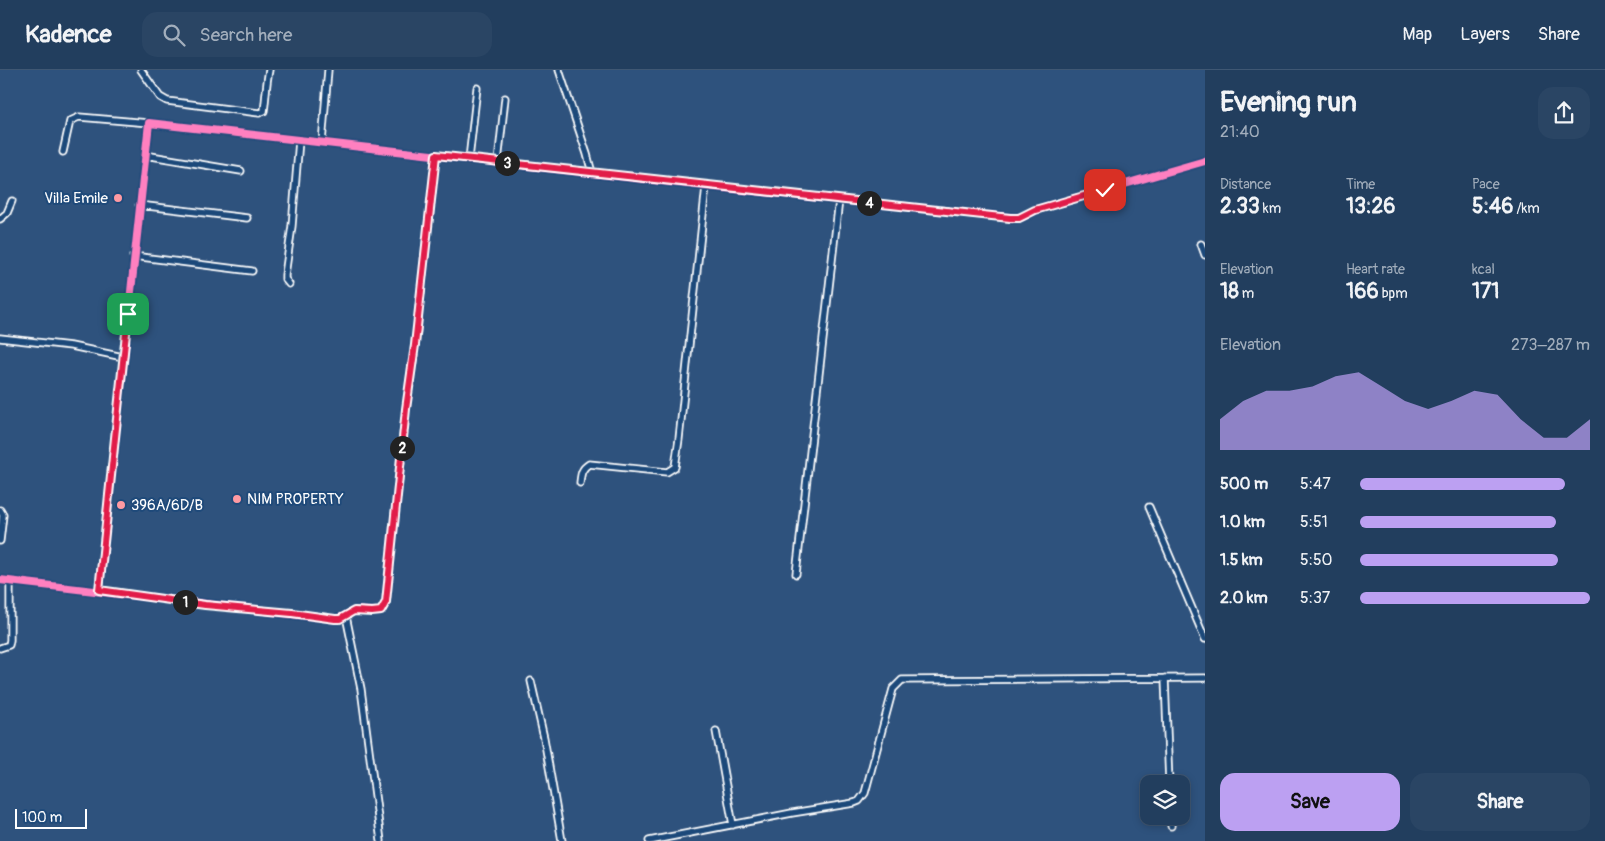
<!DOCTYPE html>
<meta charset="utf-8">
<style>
body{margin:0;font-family:Pangolin,sans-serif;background:#2a4564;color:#f1f3f6;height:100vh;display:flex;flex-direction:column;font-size:19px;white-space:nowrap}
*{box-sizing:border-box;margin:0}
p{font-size:16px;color:#a2aebc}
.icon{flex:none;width:28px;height:28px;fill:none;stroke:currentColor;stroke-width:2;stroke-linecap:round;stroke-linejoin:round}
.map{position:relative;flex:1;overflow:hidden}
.details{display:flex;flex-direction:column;background:#223e5e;width:400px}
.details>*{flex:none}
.controls{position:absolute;left:1140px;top:705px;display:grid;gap:10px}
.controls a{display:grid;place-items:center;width:50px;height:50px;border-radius:10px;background:#223e5e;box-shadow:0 2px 8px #0003,0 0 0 1px #3f5773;font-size:25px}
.scale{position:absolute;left:15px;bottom:12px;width:72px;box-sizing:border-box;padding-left:5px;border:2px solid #fff;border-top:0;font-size:14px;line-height:18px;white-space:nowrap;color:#fff;-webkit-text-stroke:4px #1f4a7a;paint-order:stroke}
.pin{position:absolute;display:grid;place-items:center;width:42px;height:42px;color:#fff;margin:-21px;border-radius:10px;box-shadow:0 2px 8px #0006}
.km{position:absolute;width:25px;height:25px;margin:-12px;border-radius:50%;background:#222;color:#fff;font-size:14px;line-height:25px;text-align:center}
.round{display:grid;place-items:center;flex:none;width:52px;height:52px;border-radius:15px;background:#2a4564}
.summary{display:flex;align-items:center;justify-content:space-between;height:85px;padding:0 15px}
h1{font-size:28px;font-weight:700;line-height:38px}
.figures{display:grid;grid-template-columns:repeat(3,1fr);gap:8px;height:85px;padding:5px 15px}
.figures div{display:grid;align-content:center}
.figures b{font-size:21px;font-weight:700}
.figures small{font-size:14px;font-weight:400}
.figures p{font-size:14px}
.chart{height:140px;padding:10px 15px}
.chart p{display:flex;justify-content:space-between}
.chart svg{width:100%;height:90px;margin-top:5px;fill:#bca0f2;opacity:.7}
.primary-button{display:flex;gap:10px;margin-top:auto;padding:10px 15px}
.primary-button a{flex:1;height:58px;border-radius:15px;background:#bca0f2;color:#111;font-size:20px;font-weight:700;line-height:58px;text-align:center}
.primary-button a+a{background:#2a4564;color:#f1f3f6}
ul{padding:0 15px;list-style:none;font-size:16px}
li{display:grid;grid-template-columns:80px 60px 1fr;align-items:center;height:38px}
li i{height:12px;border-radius:6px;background:#bca0f2}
header{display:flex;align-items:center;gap:30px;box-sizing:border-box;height:70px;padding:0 25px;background:#223e5e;border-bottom:1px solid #3f5773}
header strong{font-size:24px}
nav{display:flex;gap:28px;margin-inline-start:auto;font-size:18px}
.search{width:350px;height:45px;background:#2a4564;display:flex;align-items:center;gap:12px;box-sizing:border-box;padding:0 18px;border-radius:15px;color:#a2aebc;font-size:19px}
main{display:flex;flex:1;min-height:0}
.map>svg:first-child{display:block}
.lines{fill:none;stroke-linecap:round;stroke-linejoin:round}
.street-casing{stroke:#fff;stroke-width:9}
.street{stroke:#1f4a7a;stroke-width:5.5}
.cycleway-casing{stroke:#1f4a7a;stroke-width:11}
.cycleway{stroke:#ff80c0;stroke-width:8}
.route-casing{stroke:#fff;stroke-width:10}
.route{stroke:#e11d48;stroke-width:6}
.poi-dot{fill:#ff9aa2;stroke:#1f4a7a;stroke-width:2}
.labels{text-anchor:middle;stroke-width:4;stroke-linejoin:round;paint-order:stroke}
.poi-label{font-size:15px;fill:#fff;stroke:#1f4a7a;text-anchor:start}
</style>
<header>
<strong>Kadence</strong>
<div class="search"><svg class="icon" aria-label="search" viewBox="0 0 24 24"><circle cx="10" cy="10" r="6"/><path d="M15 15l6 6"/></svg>Search here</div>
<nav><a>Map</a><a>Layers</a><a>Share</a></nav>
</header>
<main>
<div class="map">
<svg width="1205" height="771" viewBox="0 0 1205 771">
<rect width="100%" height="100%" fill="#2e527d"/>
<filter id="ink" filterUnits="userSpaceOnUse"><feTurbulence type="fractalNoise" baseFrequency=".02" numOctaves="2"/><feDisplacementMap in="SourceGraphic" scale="10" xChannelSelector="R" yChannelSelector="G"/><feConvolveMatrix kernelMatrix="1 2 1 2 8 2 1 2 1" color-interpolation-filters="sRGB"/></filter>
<g filter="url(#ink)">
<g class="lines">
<defs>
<path id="street" d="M141,0L160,27L167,31L259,43L264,41C266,28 266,14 269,0
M559,0L587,84L592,103
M322,73L328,0
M63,82L70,51L79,47L149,53
M145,85L241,101
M469,89L477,18
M498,92L505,28
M139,135L247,148
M0,149L7,143L12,131
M1201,174L1205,185
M133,186L252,201
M289,214L285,209V205L292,156L299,70
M0,268L71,276L123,287
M580,413C581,404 581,399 589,394L667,402L675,397L679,369L706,116
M1149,437L1205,569
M0,440L3,445L0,471
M796,504L839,130
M0,510L335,549C344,549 347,543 355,541C363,539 372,543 381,541L386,532L406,339L415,275L436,85
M99,521L149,53L706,116L1015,148L1022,147L1038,139L1205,91
M346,546L361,619L381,771
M0,578L9,575L10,570V511
M1165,608L1169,714
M531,611L544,668L562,771
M716,661L733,755
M1171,746V756
M649,771L792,743L854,733L859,731L865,723L893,619L902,610L1205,608"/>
</defs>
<use href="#street" class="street-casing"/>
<use href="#street" class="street"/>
<defs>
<path id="cycleway" d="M0,510L335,549C344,549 347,543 355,541C363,539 372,543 381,541L386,532L406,339L415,275L436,85
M99,521L149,53L706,116L1015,148L1022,147L1038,139L1205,91"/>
</defs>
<use href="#cycleway" class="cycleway-casing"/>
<use href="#cycleway" class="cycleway"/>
</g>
</g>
<g class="lines" filter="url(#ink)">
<defs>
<path id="route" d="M128,244L99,520L205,535L292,543L335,549H340L354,541L372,542L381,541L386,532L406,339L415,275L436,85L1010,148H1019L1035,140L1105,120"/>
</defs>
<use href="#route" class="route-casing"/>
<use href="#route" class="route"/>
</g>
<g class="poi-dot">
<circle cx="118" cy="128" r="5"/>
<circle cx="237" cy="429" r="5"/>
<circle cx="121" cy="435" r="5"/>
</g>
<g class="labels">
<g class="poi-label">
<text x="108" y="133" text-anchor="end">Villa Emile</text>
<text x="247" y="434">NIM PROPERTY</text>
<text x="131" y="440">396A/6D/B</text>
</g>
</g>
</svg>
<div class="controls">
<a><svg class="icon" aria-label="layers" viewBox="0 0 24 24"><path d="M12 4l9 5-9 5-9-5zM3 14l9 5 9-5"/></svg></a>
</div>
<div class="scale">100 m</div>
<div class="pin" style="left:128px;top:244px;background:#1e9e55"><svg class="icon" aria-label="arrive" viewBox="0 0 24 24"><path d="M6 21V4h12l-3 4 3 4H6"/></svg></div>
<div class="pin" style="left:1105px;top:120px;background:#d93025"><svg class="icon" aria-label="check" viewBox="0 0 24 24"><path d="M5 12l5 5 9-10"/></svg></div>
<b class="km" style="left:185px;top:532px">1</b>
<b class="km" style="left:402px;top:378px">2</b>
<b class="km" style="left:507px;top:93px">3</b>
<b class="km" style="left:869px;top:133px">4</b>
</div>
<section class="details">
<div class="summary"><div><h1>Evening run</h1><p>21:40</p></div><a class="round"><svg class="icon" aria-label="share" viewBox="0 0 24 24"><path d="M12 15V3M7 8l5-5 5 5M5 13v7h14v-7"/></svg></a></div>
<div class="figures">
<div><p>Distance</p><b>2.33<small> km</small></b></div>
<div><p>Time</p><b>13:26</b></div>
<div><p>Pace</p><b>5:46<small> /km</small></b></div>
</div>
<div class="figures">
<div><p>Elevation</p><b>18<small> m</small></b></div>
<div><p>Heart rate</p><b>166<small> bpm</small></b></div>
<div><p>kcal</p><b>171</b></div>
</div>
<div class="chart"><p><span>Elevation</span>273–287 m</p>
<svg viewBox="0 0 160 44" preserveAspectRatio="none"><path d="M0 44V29L10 20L20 15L30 15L40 13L50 8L60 6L70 13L80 20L90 24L100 20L110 15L120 17L130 29L140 38L150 38L160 29V44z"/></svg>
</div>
<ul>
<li><b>500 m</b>5:47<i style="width:89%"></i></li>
<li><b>1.0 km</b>5:51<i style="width:85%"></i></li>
<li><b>1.5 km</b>5:50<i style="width:86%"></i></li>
<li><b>2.0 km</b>5:37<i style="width:100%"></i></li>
</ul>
<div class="primary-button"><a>Save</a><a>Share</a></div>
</section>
</main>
